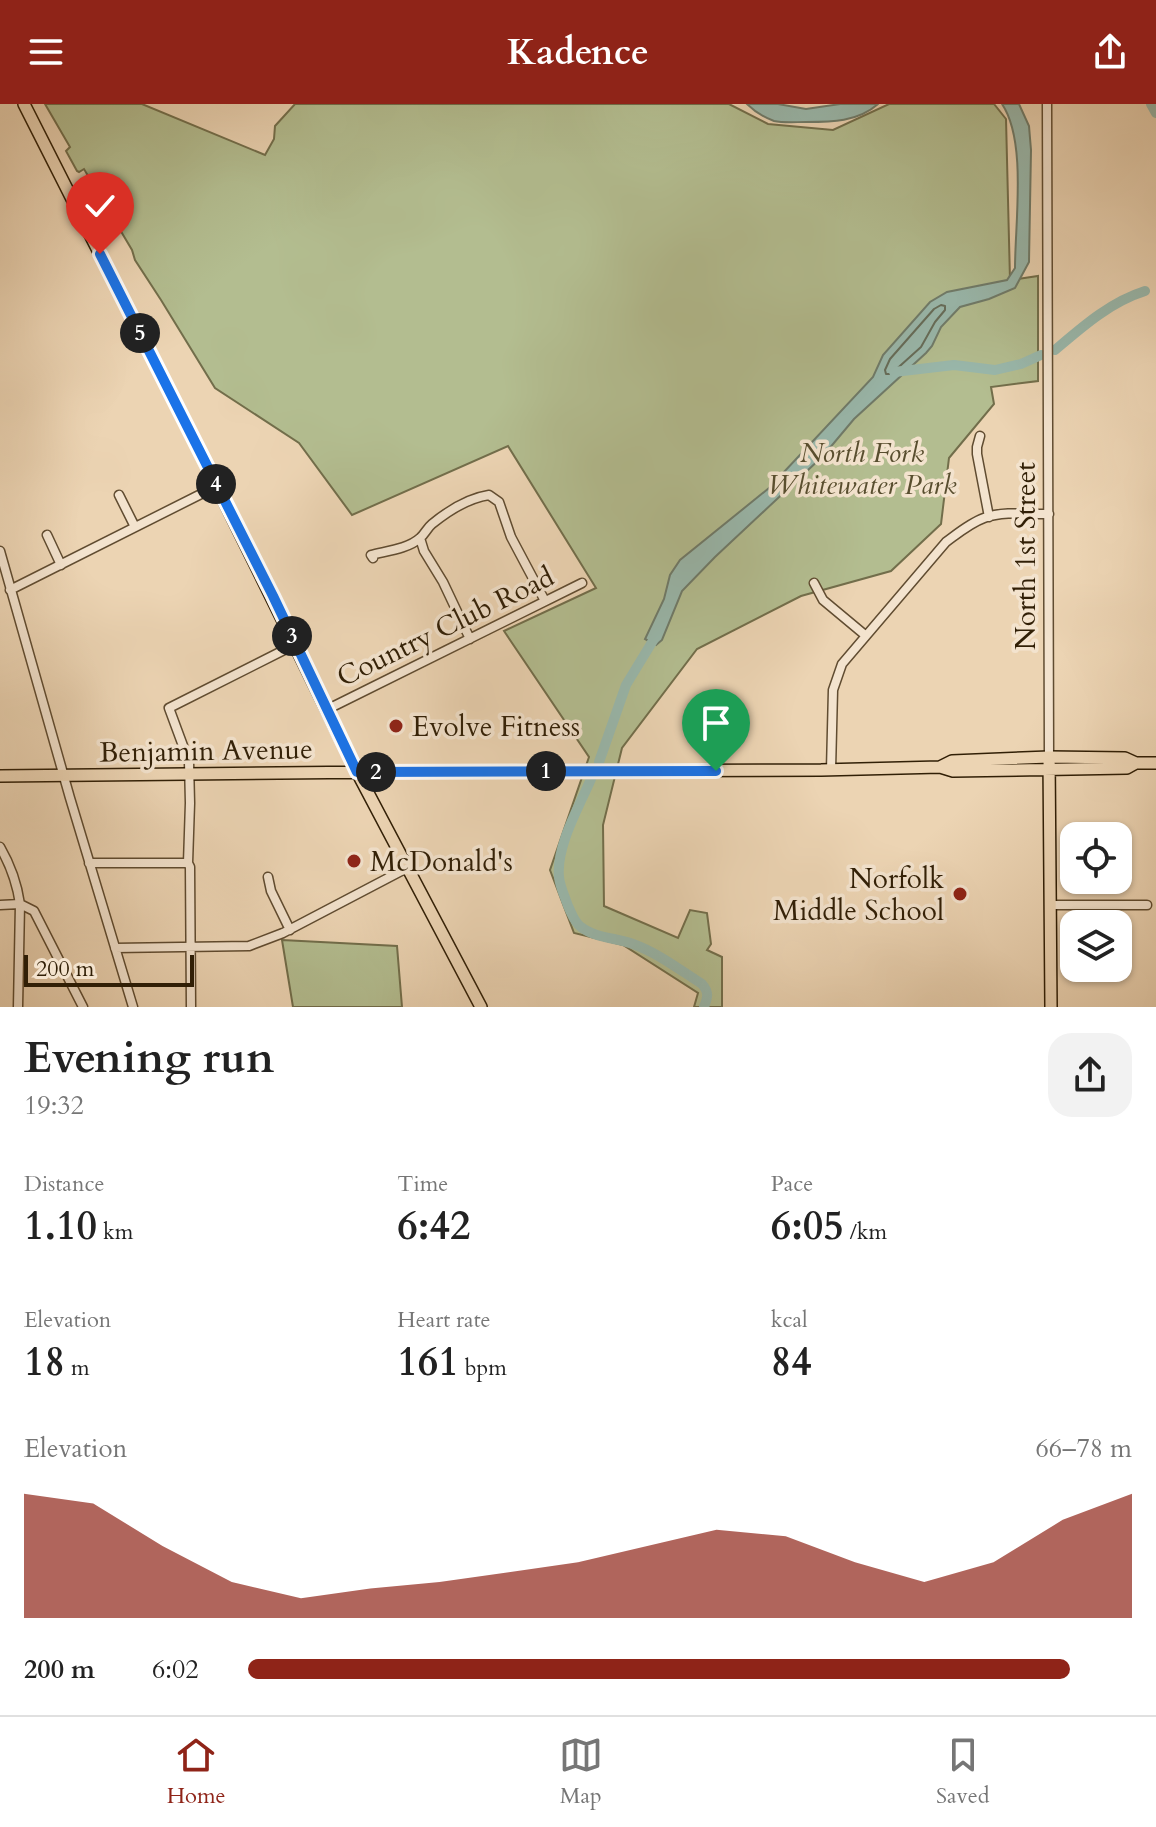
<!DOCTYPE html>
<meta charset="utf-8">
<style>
body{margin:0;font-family:Cardo,serif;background:#f2f2f2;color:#222;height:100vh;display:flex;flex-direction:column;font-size:30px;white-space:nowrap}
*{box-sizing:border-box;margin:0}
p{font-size:26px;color:#767676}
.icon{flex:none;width:44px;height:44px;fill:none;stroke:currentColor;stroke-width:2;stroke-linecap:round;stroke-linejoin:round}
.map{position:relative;height:903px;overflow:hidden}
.sheet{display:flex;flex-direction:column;background:#fff;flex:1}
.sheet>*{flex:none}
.tools{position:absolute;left:1060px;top:718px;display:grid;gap:16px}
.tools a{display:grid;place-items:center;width:72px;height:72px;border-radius:16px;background:#fff;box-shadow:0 2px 6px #0004;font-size:40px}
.scale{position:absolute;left:24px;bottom:20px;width:170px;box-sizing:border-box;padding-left:8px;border:4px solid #311f06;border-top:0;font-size:22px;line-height:28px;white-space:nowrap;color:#311f06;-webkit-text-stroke:6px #f3e3ce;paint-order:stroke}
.pin{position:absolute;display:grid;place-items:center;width:68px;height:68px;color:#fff;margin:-82px -34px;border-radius:50% 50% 50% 0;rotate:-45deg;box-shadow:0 0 8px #0007}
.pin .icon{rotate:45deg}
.km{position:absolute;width:40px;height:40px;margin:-20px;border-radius:50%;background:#222;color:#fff;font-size:22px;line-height:40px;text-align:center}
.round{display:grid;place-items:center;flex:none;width:84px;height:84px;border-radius:24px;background:#f2f2f2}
.head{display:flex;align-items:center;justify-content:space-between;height:136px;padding:0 24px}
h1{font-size:44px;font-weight:600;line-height:60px}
.metrics{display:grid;grid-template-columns:repeat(3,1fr);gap:12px;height:136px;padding:8px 24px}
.metrics div{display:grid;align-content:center}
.metrics b{font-size:40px;font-weight:600}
.metrics small{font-size:22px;font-weight:400}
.metrics p{font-size:22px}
.chart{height:224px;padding:16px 24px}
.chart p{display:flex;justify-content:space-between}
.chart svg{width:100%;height:144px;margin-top:8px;fill:#8f2418;opacity:.7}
ul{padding:0 24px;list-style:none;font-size:26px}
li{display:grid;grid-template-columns:128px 96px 1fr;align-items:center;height:60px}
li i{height:20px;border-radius:10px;background:#8f2418}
header{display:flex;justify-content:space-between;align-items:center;height:104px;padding:0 24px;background:#8f2418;color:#fff;font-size:36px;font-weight:600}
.dock{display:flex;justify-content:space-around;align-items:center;height:112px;border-top:2px solid #e0e0e0;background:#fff;font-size:22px;color:#767676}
.dock a{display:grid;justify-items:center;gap:4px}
.dock .on{color:#8f2418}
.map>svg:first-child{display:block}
.green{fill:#b3bd90;stroke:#726e4b;stroke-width:2}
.water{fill:#99b8ac;stroke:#6f7b6a;stroke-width:2}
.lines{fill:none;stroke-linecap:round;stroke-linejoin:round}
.shore{stroke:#656c59;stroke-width:2}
.river{stroke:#99b8ac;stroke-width:10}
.minor-casing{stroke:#604c31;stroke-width:11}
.major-casing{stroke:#311f06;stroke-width:14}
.minor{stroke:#f3e3ce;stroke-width:8}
.major{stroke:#ecd4b3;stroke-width:11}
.route-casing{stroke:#fff;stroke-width:16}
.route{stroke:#1a73e8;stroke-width:10}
.poi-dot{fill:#8f2418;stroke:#f3e3ce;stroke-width:3}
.labels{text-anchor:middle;stroke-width:7;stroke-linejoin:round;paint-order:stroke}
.park-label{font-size:28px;font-style:italic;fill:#584e2f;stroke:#f3e3ce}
.street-label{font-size:28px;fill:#311f06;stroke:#f3e3ce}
.poi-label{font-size:28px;fill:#311f06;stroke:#f3e3ce;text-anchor:start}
</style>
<header><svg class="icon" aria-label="menu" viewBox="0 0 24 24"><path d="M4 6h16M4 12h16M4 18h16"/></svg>Kadence<svg class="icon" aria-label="share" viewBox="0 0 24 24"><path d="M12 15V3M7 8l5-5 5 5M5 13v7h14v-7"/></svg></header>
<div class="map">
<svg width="1156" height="903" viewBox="0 0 1156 903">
<rect width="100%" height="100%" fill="#ecd4b3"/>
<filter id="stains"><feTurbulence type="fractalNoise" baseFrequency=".0025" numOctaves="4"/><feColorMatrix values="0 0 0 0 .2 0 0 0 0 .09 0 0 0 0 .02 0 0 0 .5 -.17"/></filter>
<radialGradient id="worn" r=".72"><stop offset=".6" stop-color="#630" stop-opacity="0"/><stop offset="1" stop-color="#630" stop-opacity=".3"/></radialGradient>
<path class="green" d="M45,0H142L265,51L274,35L275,22L295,0H729L768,20L833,26L889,0H994L1006,15L1010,176L1038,172V277L991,283L994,300L949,354L941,420L891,467L801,492L697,545L622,644L603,721L604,802L678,834L690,806L707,809L711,840L707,846L722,853V903H694L698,889L623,841L574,829L550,766L589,653L504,527L596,484L508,342L352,411L299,339L215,284L161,196L135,156L132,146L103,97L96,98L87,86L91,83L100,92L84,65L79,68L77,67L66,47L70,43Z
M282,836L397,842L402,903H293Z"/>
<path class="water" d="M747,0H778L806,5L840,0H878C858,18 831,18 806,18C795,18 783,19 774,17C763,13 755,8 747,0Z
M1002,0H1019L1029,22L1031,46L1029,158L1015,184L989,195L960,203L941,223L932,242L926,249L854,315L823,352L715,453L682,487L662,536L656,541L645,535L664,495L670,471L680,456L769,384L873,273L883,251L930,198L947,188L1007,176L1015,164C1015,119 1027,37 1002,0Z"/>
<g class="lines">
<path class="shore" d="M941,201L945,202V206L935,218L921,243L891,270H886L885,266L890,255L934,205Z"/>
<path class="river" d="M1151,0L1156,9
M1055,246C1082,223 1110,198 1145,187
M894,268L954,261L995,266L1021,260L1041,251
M599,658L626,581L657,530
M591,675C579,703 556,742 559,773C560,783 565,793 568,802C572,810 574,818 581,823C595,834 617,834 633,840C658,849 680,866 702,880C709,888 708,893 704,903"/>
<defs>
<path id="minor" d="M1047,0L1049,653
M980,332L977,343V350L989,413
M119,391L135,423
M47,431L61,461
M420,434L424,447L443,478L470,535
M0,447L70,694L133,903
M373,454L371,451C386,447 408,445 420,434C425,430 427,424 432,420C448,407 469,394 489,391L499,398L511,433L545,497
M814,479L823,496L865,531
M10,486L217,382
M328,605L582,479
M831,666L833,586L842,560L946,438C957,430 970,419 984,414C1003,407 1028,410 1049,410
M0,743C11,762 17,779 20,800L34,807L83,903
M89,759H188
M268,773L271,787L290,826
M0,801L20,800L18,903
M1050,801H1147
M115,844L249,842L283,829L409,763
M191,903L190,763L188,759L190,699L189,658L169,604L296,540"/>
<path id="major" d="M24,0L196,340L357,668L481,903
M1049,653L1051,903
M940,663L952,657L1049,653L1125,654L1136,659
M0,672L479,667L821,666L940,663L953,667L1127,664L1136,659H1156"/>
</defs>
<use href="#minor" class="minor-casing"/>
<use href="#major" class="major-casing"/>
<use href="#minor" class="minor"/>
<use href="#major" class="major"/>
</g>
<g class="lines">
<defs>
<path id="route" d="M100,150L273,492L357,668L716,667"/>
</defs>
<use href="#route" class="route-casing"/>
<use href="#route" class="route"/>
</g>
<g class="poi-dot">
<circle cx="396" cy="622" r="8"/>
<circle cx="354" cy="757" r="8"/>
<circle cx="960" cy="790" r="8"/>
</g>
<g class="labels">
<g class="park-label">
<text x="862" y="358">North Fork<tspan x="862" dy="32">Whitewater Park</tspan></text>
</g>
<g class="street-label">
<text transform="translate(1025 452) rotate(-90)" y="10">North 1st Street</text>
<text transform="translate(445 522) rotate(-26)" y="10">Country Club Road</text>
<text transform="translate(206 646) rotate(-1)" y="10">Benjamin Avenue</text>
</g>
<g class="poi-label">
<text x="412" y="632">Evolve Fitness</text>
<text x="370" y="767">McDonald's</text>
<text x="944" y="784" text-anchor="end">Norfolk<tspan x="944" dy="32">Middle School</tspan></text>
</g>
</g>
<rect width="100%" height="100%" filter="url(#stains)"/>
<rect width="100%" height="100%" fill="url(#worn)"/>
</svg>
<div class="tools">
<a><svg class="icon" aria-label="locate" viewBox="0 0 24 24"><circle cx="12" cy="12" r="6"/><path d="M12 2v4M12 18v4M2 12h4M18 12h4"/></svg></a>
<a><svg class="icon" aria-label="layers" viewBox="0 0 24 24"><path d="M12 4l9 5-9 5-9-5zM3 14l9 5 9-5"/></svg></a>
</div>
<div class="scale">200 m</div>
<div class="pin" style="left:716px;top:667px;background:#1e9e55"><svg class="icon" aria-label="arrive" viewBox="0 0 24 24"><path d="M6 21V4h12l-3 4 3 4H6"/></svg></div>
<div class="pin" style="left:100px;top:150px;background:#d93025"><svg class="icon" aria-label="check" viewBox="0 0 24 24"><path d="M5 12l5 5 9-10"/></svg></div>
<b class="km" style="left:546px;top:667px">1</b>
<b class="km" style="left:376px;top:668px">2</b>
<b class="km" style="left:292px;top:532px">3</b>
<b class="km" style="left:216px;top:380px">4</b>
<b class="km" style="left:140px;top:229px">5</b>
</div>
<section class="sheet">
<div class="head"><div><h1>Evening run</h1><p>19:32</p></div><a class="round"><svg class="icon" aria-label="share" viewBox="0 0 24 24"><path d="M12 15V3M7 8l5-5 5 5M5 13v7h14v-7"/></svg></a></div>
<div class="metrics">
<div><p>Distance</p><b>1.10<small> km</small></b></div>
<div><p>Time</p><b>6:42</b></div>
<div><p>Pace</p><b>6:05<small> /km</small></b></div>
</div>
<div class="metrics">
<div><p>Elevation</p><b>18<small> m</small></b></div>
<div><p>Heart rate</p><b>161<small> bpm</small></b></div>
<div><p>kcal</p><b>84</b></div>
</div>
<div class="chart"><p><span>Elevation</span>66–78 m</p>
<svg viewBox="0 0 160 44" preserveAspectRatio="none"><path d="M0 44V6L10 9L20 22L30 33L40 38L50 35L60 33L70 30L80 27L90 22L100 17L110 19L120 27L130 33L140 27L150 14L160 6V44z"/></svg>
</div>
<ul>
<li><b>200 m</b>6:02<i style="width:93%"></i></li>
</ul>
</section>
<nav class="dock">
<a class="on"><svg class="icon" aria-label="home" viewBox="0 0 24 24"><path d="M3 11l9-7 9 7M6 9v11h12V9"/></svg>Home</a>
<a><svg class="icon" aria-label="map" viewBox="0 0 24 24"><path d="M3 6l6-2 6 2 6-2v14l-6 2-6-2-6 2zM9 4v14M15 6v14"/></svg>Map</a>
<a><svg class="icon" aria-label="saved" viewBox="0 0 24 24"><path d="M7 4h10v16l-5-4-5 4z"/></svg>Saved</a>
</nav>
